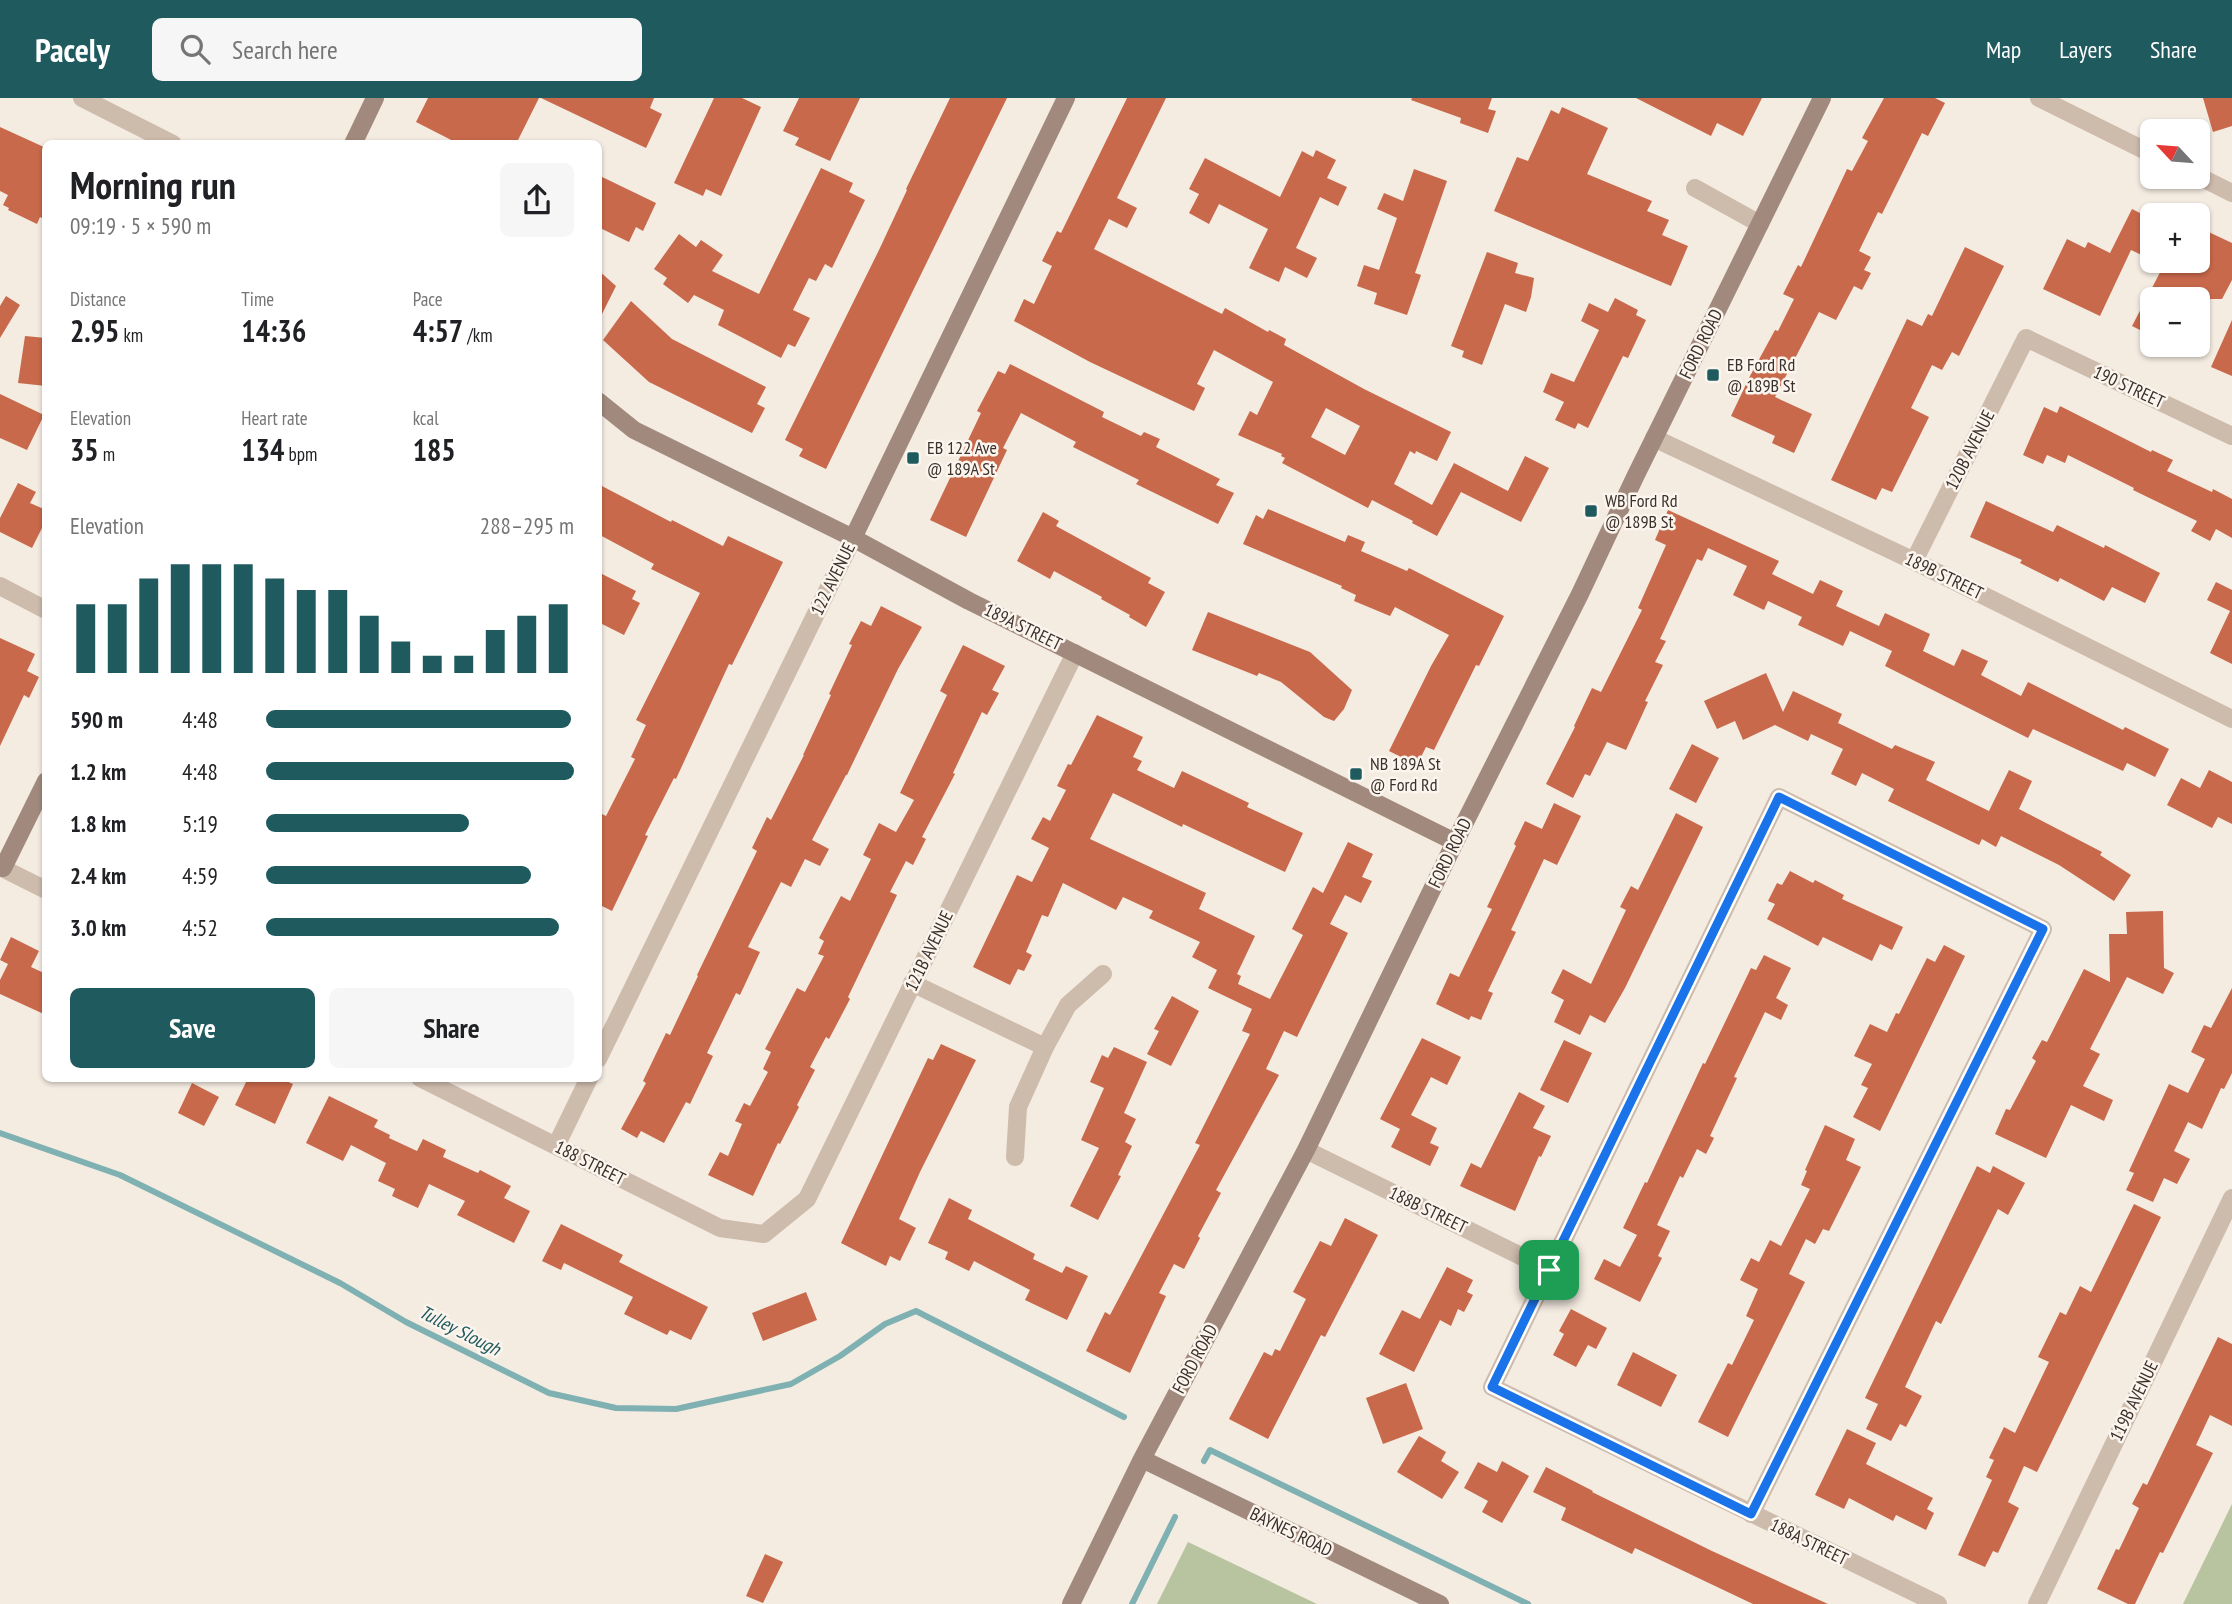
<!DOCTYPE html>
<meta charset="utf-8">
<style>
body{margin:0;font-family:"PT Sans Narrow",sans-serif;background:#f6f6f6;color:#202124;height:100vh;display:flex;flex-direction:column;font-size:26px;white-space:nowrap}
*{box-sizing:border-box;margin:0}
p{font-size:23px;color:#757577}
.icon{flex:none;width:38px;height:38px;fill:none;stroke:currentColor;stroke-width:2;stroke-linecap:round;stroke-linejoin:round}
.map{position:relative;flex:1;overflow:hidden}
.details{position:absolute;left:42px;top:42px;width:560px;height:942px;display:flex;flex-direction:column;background:#fff;border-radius:10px;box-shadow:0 2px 5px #0004}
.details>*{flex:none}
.needle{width:46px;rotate:296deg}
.controls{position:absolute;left:2140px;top:21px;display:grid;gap:14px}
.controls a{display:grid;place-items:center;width:70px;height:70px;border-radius:10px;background:#fff;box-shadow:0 2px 5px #0004;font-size:35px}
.pin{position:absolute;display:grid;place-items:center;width:60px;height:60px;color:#fff;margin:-30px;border-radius:14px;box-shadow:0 4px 10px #0006}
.round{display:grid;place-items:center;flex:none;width:74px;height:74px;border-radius:10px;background:#f6f6f6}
.head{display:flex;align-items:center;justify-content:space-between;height:119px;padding:0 28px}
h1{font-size:38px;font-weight:600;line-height:52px}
.stats{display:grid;grid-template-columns:repeat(3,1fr);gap:10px;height:119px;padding:7px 28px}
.stats div{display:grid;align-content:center}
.stats b{font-size:30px;font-weight:600}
.stats small{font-size:19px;font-weight:400}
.stats p{font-size:19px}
.chart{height:196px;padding:14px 28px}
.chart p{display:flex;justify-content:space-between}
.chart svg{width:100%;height:126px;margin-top:7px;stroke:#1f5a5e;stroke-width:6}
.primary-button{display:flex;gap:14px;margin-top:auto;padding:14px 28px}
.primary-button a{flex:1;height:80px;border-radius:10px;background:#1f5a5e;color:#fff;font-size:28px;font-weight:600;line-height:80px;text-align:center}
.primary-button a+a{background:#f6f6f6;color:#202124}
ul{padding:0 28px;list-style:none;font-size:23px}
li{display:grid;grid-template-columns:112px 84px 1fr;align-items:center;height:52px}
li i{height:18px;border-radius:9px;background:#1f5a5e}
header{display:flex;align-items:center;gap:42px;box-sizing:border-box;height:98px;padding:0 35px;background:#1f5a5e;color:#fff}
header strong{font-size:33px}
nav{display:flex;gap:38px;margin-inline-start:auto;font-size:24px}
.search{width:490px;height:63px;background:#f6f6f6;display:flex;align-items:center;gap:18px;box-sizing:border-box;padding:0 24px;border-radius:10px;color:#757577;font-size:26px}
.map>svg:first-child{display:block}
.green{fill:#b8c4a0}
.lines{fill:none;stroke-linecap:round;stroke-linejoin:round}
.stream{stroke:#7fb0b2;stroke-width:6}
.building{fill:#c8694b;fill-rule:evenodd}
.street{stroke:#cdbbac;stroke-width:18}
.secondary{stroke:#a18a7d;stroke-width:18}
.route-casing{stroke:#fff;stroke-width:14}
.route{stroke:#1a73e8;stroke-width:9}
.poi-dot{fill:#1f5a5e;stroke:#fbf5ee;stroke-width:2.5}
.labels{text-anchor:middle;stroke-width:5;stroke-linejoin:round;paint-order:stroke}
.street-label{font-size:18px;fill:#3b302b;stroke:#fbf5ee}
.poi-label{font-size:18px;fill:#3b302b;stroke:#fbf5ee;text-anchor:start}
.water-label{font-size:19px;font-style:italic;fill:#1f5a5e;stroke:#fbf5ee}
</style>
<header>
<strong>Pacely</strong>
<div class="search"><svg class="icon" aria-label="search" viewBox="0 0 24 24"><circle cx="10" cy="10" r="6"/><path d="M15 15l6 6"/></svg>Search here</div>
<nav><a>Map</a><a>Layers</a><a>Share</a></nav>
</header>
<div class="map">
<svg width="2232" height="1506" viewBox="0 0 2232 1506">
<rect width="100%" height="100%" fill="#f4ebe1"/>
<path class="green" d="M2232,1406V1506H2183Z
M1188,1444L1317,1506H1157Z"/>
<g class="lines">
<path class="stream" d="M0,1035L120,1077L340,1185L406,1224L549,1295L616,1310L676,1311L791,1286L840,1258L885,1226L916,1213L1124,1319
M1204,1363L1210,1352L1528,1506
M1132,1506L1175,1419"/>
</g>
<path class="building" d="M428,0H539L516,46H459L416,24Z
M541,0H654L650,10L662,16L646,50Z
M714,0H742L761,9L721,98L706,91L703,98L674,85Z
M799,0H860L830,63L795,47L799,40L783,33Z
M950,0H1007L826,371L799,358L803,351L785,342L879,152L907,92L906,91Z
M1127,0H1166L1117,100L1137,110L1127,130L1109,121L1094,151L1222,216L1225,210L1268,234L1269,232L1286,241L1284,247L1364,291L1451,334L1437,363L1416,353L1415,356L1410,353L1394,386L1432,407L1454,365L1508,393L1525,358L1549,370L1521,424L1461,394L1437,438L1412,425L1413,423L1372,402L1368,410L1282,365L1285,360L1281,358L1282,356L1238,337L1250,313L1257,317L1273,284L1214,252L1197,286L1205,290L1194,313L1090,264L1014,223L1024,201L1034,206L1052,168L1042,163L1057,133L1061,135ZM1326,310L1360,328L1345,357L1311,339Z
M1412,0H1492L1488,11L1496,13L1488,35L1460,25L1461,20L1411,2Z
M1636,0H1762L1743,38L1717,25L1711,38Z
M1884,0H1935L1945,5L1928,38L1922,35L1882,116L1878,114L1859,153L1871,159L1864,172L1871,175L1862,192L1854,188L1836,222L1819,214L1775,299L1812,316L1794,355L1772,345L1775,338L1731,318L1750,278L1775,232L1778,233L1794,201L1783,196L1798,167L1801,169L1847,71L1852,73L1868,43L1862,40Z
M2203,0H2232V28L2213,34Z
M1562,9L1608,30L1587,76L1652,103L1647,113L1669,122L1662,137L1688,148L1671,188L1494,113L1517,59L1528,63L1551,12L1559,16Z
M0,29L46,50V122L40,119L37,126L8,112L9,110L3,107L8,97L0,93Z
M1316,52L1336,62L1327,80L1347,89L1338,108L1320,99L1296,150L1317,160L1307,180L1285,169L1279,184L1249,170L1268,131L1219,106L1209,126L1189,115L1199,96L1189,91L1205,60L1280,99L1302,53L1313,59Z
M821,70L853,85L849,94L865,102L832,170L825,166L816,183L809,180L793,212L810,220L795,249L788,246L781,260L718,227L724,212L694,197L688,205L663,186L667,180L654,171L679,136L696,149L701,142L723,157L712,173L759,196Z
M1414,71L1447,83L1415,175L1421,177L1407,217L1374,206L1377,195L1357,188L1364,167L1379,172L1397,120L1377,111L1384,95L1403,103Z
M598,77L656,105L643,133L636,129L629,144L598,129Z
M2132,111L2152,121V162L2131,152L2100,218L2043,191L2067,141L2085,150L2088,144L2110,155Z
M2198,129L2232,145V182L2222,201H2152V238L2132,228L2166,163H2198Z
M1965,149L2004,168L1959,258L1952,254L1942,272L1932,267L1911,310L1929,319L1892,394L1882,390L1876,402L1831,382L1907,221L1922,228L1928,216L1932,218Z
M1487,154L1518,165L1515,175L1534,180L1531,199L1526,214L1505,206L1482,267L1462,259L1464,253L1451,248Z
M598,172L616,188L598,224Z
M6,198L20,207L0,240V208Z
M1615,200L1638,212L1636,217L1646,222L1628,260L1623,258L1588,330L1578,325L1575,331L1555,322L1564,304L1543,294L1551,275L1574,284L1599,232L1581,223L1589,205L1608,214Z
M631,203L672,241L766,289L757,306L765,310L752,335L649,284L603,242Z
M2232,222V278L2211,269Z
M25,238L46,240V288L18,285Z
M1010,266L1104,314L1102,319L1141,338L1144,334L1160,341L1156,349L1220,381L1216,387L1234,395L1218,426L1136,386L1139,382L1073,349L1076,344L1021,315L1003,350L1007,352L966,439L930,422L981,315L977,313L998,273L1005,276Z
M0,296L44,317L27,352L0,340Z
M2060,308L2151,354L2152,352L2173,362L2167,373L2212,394L2213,391L2232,401V440L2216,431L2210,443L2191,433L2197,423L2133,392L2134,390L2068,357L2065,365L2047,357L2043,366L2023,357L2044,309L2057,315Z
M18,385L36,394L30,405L46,412V422L32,450L0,434V420Z
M598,386L671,424L672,422L723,448L728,438L783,464L732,567L729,566L676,681L674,680L645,737L648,738L612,813L598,806V714L606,718L635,661L631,659L646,627L636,622L700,495L651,471L654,466L598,436Z
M1986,403L2053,434L2057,427L2104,450L2105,447L2160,475L2145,505L2112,489L2104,503L2060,480L2058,484L2020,465L2022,462L1970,439Z
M1268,411L1345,444L1348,437L1365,444L1361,453L1407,473L1409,470L1504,518L1479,568L1476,567L1434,652L1426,649L1417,667L1389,653L1431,568L1449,537L1395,509L1390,518L1354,503L1356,497L1341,490L1342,488L1243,446L1256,417L1263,421Z
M1668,412L1779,463L1772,476L1813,496L1820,482L1843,493L1836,508L1879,528L1885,515L1930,536L1923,553L1954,568L1962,551L1988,563L1981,577L2021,598L2028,584L2123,632L2125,629L2169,651L2155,679L2127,665L2123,673L2033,631L2028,640L1885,568L1892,553L1850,533L1843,548L1798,527L1802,519L1768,503L1764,512L1733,497L1747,468L1708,450L1702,463L1697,461L1660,541L1666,543L1655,564L1663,567L1645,603L1648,604L1626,652L1607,644L1590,678L1585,676L1573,700L1546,686L1575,629L1574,628L1592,590L1601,594L1642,512L1638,510L1666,447L1655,442Z
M1043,414L1059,423L1056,428L1151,480L1148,485L1165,494L1146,529L1129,519L1130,517L1101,501L1102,499L1054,473L1050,481L1017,463Z
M598,474L636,493L632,501L640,505L624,537L598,524Z
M2216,484L2232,492V566L2210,555L2230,513L2207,502Z
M881,508L922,529L898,571L847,677H846L812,742L829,751L820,768L805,761L791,789L781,784L748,849L760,854L740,897L736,895L707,955L713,958L690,1006L686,1004L664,1045L641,1033L637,1040L621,1031L646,985L643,983L666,935L670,937L698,878L697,877L757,753L752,750L767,719L771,722L804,657H803L831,597L829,596L852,547L849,546L861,523L871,528Z
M1208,514L1310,554L1352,592L1344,611L1334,623L1324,619L1281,584L1259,575L1257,578L1192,552Z
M0,540L35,556L27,573L39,579L29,600L24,597L0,648Z
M963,547L1005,568L992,592L999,595L987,617L982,614L953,675L955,676L922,739L926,741L913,767L906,763L890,794L897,797L848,899L850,901L829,941L826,939L810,969L815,972L797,1007L799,1009L780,1046L778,1045L753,1098L708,1077L720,1054L728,1058L742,1026L735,1023L744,1005L750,1008L768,974L763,971L771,954L765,951L797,890L805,894L824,858L818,856L824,843L819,840L841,798L850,803L871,761L863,757L879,725L896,734L914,702L900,695L947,597L940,593Z
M1766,575L1783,614L1793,593L1842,616L1838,625L1892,651L1895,647L1935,664L1926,682L1989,713L2009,672L2032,683L2019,711L2102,754L2100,757L2131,777L2114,803L2059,767L2001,738L1996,749L1982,741L1979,747L1888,703L1894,691L1862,675L1856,688L1831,676L1843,651L1811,636L1808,643L1775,627L1743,642L1735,623L1717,631L1704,603Z
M1097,617L1143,639L1133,659L1142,663L1137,672L1174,690L1182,673L1249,705L1247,709L1303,735L1285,774L1183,726L1182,729L1113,695L1090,741L1206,795L1199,811L1255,838L1237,876L1241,878L1238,886L1270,901L1303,837L1292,831L1313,789L1323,795L1348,744L1373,756L1362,779L1372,783L1361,805L1345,797L1330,826L1348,835L1297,939L1284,933L1266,971L1279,977L1216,1092L1221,1095L1198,1138L1200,1140L1184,1171L1174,1166L1159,1195L1166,1198L1130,1275L1086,1253L1105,1214L1110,1217L1200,1047L1195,1045L1250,936L1242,933L1252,911L1208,890L1217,872L1192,859L1200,844L1149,820L1153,813L1123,799L1116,812L1063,785L1048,819L1042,817L1026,854L1032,857L1024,873L1018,871L1010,887L973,869L1017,777L1032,784L1049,750L1031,741L1043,719L1050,723L1066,692L1057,688L1068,666L1071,667Z
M1692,646L1719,660L1696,705L1669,691Z
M2209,672L2232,684V726L2218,719L2212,730L2167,707L2181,680L2200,690Z
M1554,705L1581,718L1557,767L1544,761L1511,832L1516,834L1488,893L1493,895L1481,922L1471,918L1469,922L1436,906L1450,875L1459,879L1492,811L1487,809L1516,748L1514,746L1525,723L1542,731Z
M1676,715L1703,729L1625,890L1605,925L1590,917L1580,937L1554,924L1564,902L1551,895L1563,871L1591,886L1626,812L1620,809L1631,788L1638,792Z
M1790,773L1813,785L1815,782L1844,797L1842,801L1903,829L1892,852L1880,846L1872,863L1823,839L1818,848L1767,821L1775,806L1768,803L1777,785L1782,787Z
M2163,813L2164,870L2174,875L2163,896L2127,879L2090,951L2100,956L2083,988L2113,1002L2104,1023L2071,1007L2046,1060L1995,1036L2006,1011L2010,1012L2036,963L2032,960L2042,942L2047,944L2084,871L2110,884L2109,836H2127L2126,814Z
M11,839L39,853L31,869L46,876V917L0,896V882L8,866L0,862Z
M1944,847L1965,858L1880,1033L1853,1019L1868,990L1861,987L1872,966L1854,958L1870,926L1887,934L1896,915L1899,916L1927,860L1935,864Z
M1764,857L1791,870L1776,900L1788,907L1781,922L1765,914L1734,979L1737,980L1710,1038L1714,1040L1706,1056L1697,1051L1683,1080L1680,1078L1657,1127L1670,1133L1658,1158L1662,1160L1640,1204L1594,1181L1604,1161L1620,1169L1637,1137L1623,1130L1645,1084L1647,1085L1703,965L1705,966L1751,870L1756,872Z
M2232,890V975L2224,991L2221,990L2202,1031L2188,1024L2174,1053L2190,1061L2177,1086L2164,1080L2153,1104L2126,1092L2134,1075L2129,1073L2169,986L2188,995L2205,961L2191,954L2204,927L2211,930Z
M1172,898L1199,913L1171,968L1147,956L1159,933L1154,931Z
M1422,940L1461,959L1447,987L1431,979L1411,1017L1437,1030L1430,1045L1439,1049L1430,1068L1391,1049L1400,1031L1380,1021Z
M1564,942L1592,955L1568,1005L1540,992Z
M941,946L976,962L920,1074L899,1121L916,1130L900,1163L890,1158L886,1168L841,1145L928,960L933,962Z
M1114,949L1147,964L1124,1015L1136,1021L1125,1044L1132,1048L1118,1077L1121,1078L1098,1122L1070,1108L1099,1050L1081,1042L1104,990L1090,984L1102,957L1108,960Z
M248,980H279L293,986L275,1026L235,1007Z
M192,985L219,999L204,1028L178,1015Z
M1519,994L1545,1008L1533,1030L1551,1038L1541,1059L1539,1058L1515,1113L1460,1088L1471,1065L1481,1070Z
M329,998L378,1022L374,1029L390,1037L389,1040L417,1053L423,1041L446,1052L443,1059L478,1075L480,1072L511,1088L504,1100L530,1113L514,1145L457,1117L465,1103L429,1086L418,1110L392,1098L395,1091L378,1083L386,1065L351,1047L343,1063L306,1045Z
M1825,1027L1855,1041L1846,1062L1861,1069L1829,1133L1823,1131L1815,1146L1806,1141L1789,1176L1805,1184L1728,1339L1698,1324L1728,1265L1732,1267L1754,1222L1746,1218L1758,1191L1740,1182L1751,1160L1759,1164L1770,1142L1781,1148L1810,1091L1801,1087L1807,1073L1805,1072Z
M1977,1068L1990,1075L1993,1068L2025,1085L2008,1117L1998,1111L1941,1226L1936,1223L1905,1289L1922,1298L1906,1329L1900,1326L1891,1343L1866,1331L1878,1306L1865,1300Z
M949,1100L972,1112L968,1121L1035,1156L1033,1161L1062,1175L1066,1168L1088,1178L1067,1222L1025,1202L1030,1192L974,1163L969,1173L945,1161L948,1154L928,1145Z
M2134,1106L2161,1119L2037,1374L2024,1368L2008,1404L2019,1410L1998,1455L1993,1453L1985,1469L1958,1457L1992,1382L1986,1379L1994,1362L1989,1360L2004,1329L2015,1335L2049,1264L2038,1259L2060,1214L2066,1217L2080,1188L2091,1194Z
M1345,1120L1378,1137L1325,1239L1321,1237L1268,1341L1229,1321L1264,1254L1272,1258L1275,1251L1280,1253L1306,1201L1293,1194L1320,1143L1331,1148Z
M561,1126L623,1157L619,1164L708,1209L691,1242L670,1232L667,1237L624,1216L633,1199L564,1165L561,1172L542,1163Z
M1447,1169L1473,1182L1467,1194L1473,1197L1464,1214L1458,1211L1451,1228L1440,1222L1414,1274L1379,1256L1402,1212L1420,1221Z
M806,1194L817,1222L763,1243L752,1215Z
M1571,1211L1607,1230L1596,1251L1588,1247L1576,1269L1553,1257L1564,1236L1559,1233Z
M2218,1239L2232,1246V1328L2210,1317L2196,1347L2213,1355L2163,1455L2160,1454L2135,1506H2128L2097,1491L2116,1451L2119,1452L2139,1410L2132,1406L2143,1385L2147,1387Z
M1633,1254L1677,1277L1661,1309L1617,1287Z
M1406,1285L1423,1331L1383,1346L1366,1300Z
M1847,1331L1876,1345L1866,1366L1933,1400L1927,1411L1934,1415L1926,1432L1896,1417L1893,1423L1849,1400L1844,1411L1815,1397Z
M1419,1338L1446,1354L1441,1363L1459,1374L1442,1401L1397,1374Z
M1502,1363L1529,1378L1502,1425L1482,1414L1488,1403L1464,1390L1478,1364L1497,1374Z
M1546,1369L1593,1393L1592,1394L1712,1453L1828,1506H1753L1635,1450L1632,1456L1580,1431L1561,1422L1566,1410L1533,1394Z
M765,1456L783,1464L763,1505L746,1498Z"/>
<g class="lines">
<path class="street" d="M82,0L173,46
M2039,0L2152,56
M2198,78L2232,95
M1695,90L1760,126
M1654,340L1914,463L2232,621
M1914,463L2026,240L2232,338
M0,488L46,512
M0,769L46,792
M912,885L1045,949
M598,961L853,440
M420,980L720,1130L764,1136L807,1101L1075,555
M556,1048L589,980
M1306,1052L1549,1172
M1015,1059L1018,1009L1045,949L1068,907L1103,876
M1751,1416L2043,831L1779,699L1492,1289L1938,1506
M2037,1506L2232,1100"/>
<path class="secondary" d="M353,46L375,0
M598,303L634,332L853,440L969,503L1455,744
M853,440L1066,0
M3,770L46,683
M1142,1361L1440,1506
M1071,1506L1142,1361L1306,1052L1455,744L1580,496L1635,379L1822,0"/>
</g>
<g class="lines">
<defs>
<path id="route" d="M1779,699L2043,831L1751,1416L1492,1289Z"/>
</defs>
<use href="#route" class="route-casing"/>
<use href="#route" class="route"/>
</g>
<g class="poi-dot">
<rect x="1706" y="270" width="14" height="14" rx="3.5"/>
<rect x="906" y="353" width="14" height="14" rx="3.5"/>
<rect x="1584" y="406" width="14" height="14" rx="3.5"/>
<rect x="1349" y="669" width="14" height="14" rx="3.5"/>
</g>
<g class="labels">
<g class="street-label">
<text transform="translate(1701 246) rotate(-64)" y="6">FORD ROAD</text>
<text transform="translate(2129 289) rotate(25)" y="6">190 STREET</text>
<text transform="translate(1970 352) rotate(-63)" y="6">120B AVENUE</text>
<text transform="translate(1944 478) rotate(26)" y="6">189B STREET</text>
<text transform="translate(833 481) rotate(-64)" y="6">122 AVENUE</text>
<text transform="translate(1023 529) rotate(26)" y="6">189A STREET</text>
<text transform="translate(1450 755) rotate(-64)" y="6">FORD ROAD</text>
<text transform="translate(929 853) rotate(-64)" y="6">121B AVENUE</text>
<text transform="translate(590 1065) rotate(27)" y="6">188 STREET</text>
<text transform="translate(1428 1112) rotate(26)" y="6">188B STREET</text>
<text transform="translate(1195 1261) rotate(-62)" y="6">FORD ROAD</text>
<text transform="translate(2134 1303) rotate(-64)" y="6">119B AVENUE</text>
<text transform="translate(1291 1434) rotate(26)" y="6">BAYNES ROAD</text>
<text transform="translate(1809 1444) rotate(26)" y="6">188A STREET</text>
</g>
<g class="poi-label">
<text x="1727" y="273">EB Ford Rd<tspan x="1727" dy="21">@ 189B St</tspan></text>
<text x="927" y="356">EB 122 Ave<tspan x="927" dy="21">@ 189A St</tspan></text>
<text x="1605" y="409">WB Ford Rd<tspan x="1605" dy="21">@ 189B St</tspan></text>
<text x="1370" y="672">NB 189A St<tspan x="1370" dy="21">@ Ford Rd</tspan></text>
</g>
<g class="water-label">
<text transform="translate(460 1232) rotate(27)" y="7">Tulley Slough</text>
</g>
</g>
</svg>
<div class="controls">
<a><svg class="needle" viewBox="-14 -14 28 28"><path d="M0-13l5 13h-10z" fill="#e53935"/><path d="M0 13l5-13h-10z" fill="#757577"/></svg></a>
<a>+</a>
<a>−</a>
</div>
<div class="pin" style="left:1549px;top:1172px;background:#1e9e55"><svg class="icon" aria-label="arrive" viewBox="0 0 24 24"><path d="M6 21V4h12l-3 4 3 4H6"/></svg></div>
<section class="details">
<div class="head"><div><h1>Morning run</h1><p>09:19 · 5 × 590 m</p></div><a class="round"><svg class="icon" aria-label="share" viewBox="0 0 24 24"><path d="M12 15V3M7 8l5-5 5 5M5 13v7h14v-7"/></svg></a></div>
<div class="stats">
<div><p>Distance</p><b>2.95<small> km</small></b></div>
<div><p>Time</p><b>14:36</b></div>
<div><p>Pace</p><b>4:57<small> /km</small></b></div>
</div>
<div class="stats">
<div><p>Elevation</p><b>35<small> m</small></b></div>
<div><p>Heart rate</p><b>134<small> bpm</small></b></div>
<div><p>kcal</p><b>185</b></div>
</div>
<div class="chart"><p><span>Elevation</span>288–295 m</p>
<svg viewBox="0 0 160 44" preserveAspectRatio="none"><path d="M5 44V20M15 44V20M25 44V11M35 44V6M45 44V6M55 44V6M65 44V11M75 44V15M85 44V15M95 44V24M105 44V33M115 44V38M125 44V38M135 44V29M145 44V24M155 44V20"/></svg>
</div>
<ul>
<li><b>590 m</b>4:48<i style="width:99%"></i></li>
<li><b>1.2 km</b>4:48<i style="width:100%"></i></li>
<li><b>1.8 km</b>5:19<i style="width:66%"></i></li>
<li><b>2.4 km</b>4:59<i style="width:86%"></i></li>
<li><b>3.0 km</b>4:52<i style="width:95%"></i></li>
</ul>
<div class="primary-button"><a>Save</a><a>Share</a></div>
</section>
</div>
